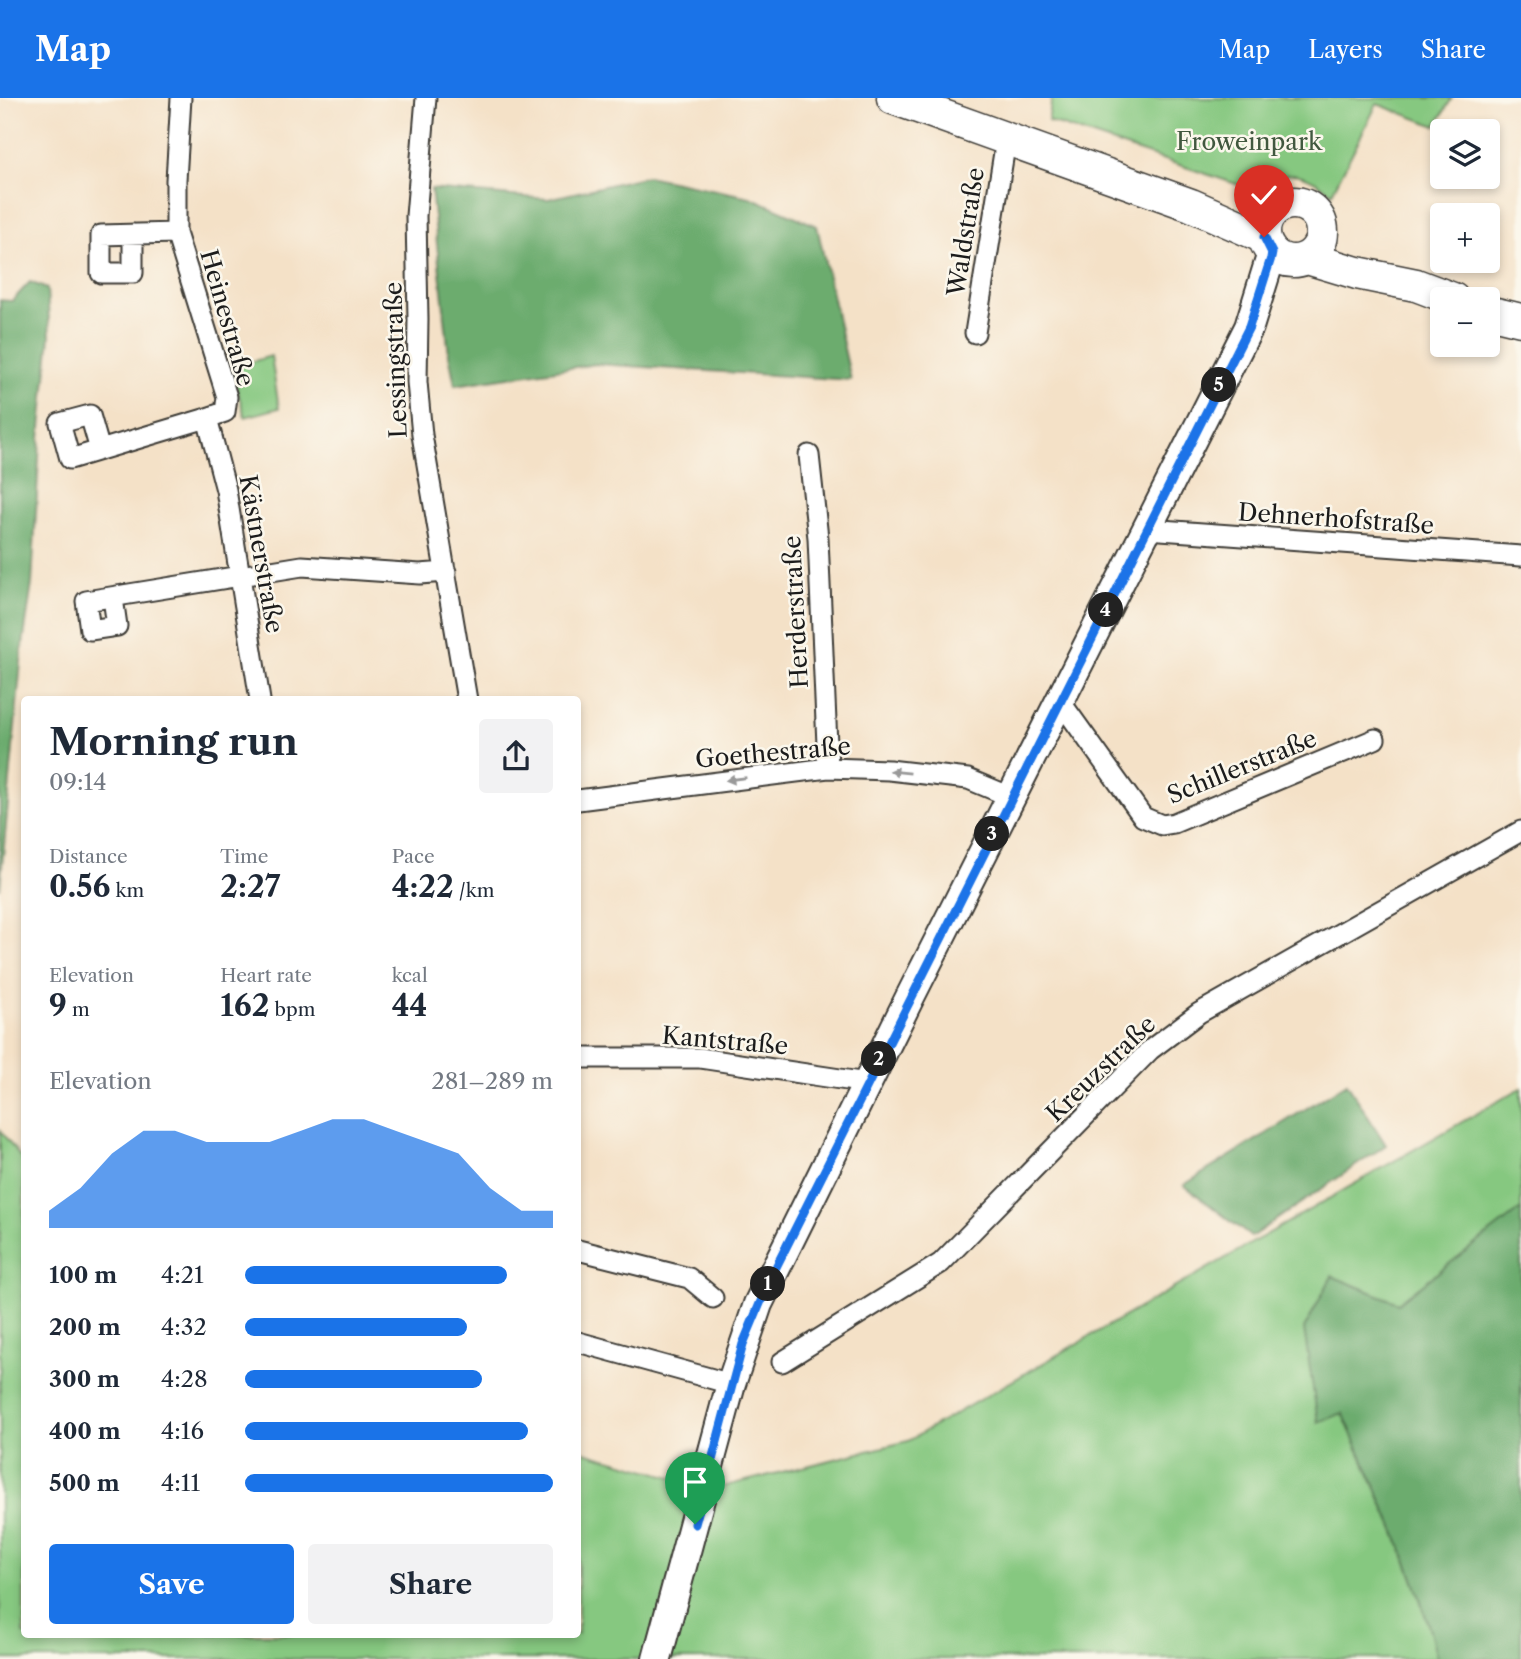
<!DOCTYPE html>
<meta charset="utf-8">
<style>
body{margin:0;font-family:"Libre Caslon Text",serif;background:#f2f2f3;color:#1f2937;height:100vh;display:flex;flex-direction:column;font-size:26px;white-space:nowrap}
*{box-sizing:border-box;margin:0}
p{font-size:23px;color:#747a83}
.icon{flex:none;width:38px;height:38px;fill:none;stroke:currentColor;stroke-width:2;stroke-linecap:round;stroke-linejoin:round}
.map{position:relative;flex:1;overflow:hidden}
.side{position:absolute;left:21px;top:598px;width:560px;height:942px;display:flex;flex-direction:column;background:#fff;border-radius:7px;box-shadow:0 4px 10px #0003}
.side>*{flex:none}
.fabs{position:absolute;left:1430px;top:21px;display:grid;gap:14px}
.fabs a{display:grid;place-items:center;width:70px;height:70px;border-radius:7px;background:#fff;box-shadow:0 4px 10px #0003;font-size:35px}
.pin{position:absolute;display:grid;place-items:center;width:60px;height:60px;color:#fff;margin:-72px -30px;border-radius:50% 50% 50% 0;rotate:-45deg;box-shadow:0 0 7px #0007}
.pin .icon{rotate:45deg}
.km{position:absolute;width:35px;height:35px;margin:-18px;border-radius:50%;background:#222;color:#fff;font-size:19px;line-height:35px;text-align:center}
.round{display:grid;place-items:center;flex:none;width:74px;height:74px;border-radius:7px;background:#f2f2f3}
.head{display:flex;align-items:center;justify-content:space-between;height:119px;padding:0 28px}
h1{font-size:38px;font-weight:700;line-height:52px}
.metrics{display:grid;grid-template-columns:repeat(3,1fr);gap:10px;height:119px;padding:7px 28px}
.metrics div{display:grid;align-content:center}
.metrics b{font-size:30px;font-weight:700}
.metrics small{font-size:19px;font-weight:400}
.metrics p{font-size:19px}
.chart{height:196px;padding:14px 28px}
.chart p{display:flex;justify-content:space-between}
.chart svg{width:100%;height:126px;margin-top:7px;fill:#1a73e8;opacity:.7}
.action{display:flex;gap:14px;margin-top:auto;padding:14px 28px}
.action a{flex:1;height:80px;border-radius:7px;background:#1a73e8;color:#fff;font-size:28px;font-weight:700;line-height:80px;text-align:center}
.action a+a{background:#f2f2f3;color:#1f2937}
ul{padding:0 28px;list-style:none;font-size:23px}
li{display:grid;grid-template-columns:112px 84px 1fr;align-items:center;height:52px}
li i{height:18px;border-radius:9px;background:#1a73e8}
header{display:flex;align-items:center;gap:42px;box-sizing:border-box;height:98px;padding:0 35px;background:#1a73e8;color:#fff}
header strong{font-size:33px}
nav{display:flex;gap:38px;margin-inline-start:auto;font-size:24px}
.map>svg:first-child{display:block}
.green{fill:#86c880;stroke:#51724e;stroke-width:2}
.forest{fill:#6cac6e;stroke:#446445;stroke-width:2}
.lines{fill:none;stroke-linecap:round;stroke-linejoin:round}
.street-casing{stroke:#3c3a36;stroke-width:23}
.secondary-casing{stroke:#3c3a36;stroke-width:32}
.primary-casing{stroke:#3c3a36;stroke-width:35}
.street{stroke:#fff;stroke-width:19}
.secondary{stroke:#fff;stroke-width:28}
.primary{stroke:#fff;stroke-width:32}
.oneway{fill:#999}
.route-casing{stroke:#fff;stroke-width:14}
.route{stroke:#1a73e8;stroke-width:9}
.labels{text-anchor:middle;stroke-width:5;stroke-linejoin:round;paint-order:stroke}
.park-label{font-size:24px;fill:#41583f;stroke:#fbf7ec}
.street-label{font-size:24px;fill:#1c1c1c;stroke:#fbf7ec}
</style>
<header>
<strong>Map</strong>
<nav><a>Map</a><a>Layers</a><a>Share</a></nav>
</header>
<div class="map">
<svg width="1521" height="1561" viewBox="0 0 1521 1561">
<rect width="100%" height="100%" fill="#fbf7ec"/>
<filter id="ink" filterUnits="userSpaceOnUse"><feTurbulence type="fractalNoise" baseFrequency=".0143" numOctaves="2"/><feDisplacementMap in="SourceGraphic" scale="14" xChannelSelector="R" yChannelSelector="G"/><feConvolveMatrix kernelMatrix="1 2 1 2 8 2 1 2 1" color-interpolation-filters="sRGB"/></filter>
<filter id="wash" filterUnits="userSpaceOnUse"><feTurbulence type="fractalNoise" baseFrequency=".00686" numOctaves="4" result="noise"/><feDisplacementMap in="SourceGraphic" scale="28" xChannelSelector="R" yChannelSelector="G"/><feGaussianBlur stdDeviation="1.57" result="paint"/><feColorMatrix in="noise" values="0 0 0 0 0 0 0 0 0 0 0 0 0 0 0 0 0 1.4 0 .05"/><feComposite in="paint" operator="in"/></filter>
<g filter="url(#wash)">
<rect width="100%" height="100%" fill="#f4e1c7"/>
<path class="green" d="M1052,0H1452L1436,28L1377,6L1332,95C1306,75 1284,66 1260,94L1048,23Z
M271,258L279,310L245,319L231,270Z
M1521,990V1112L1398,1205L1318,1323L1342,1315C1377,1394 1418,1476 1437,1561H668L713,1391L908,1343Z
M0,1032L24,1064V1536H578V1352L696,1386L647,1561H0Z"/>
<path class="forest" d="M647,78L750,99L817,128L851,282L596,266L455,287L449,257L431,91L548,101Z
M30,184L47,191L50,238L40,341L32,486L22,553L0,791V202L12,203Z
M1347,985L1386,1047L1251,1139L1184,1087Z
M1521,1111V1561H1437C1418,1476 1378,1395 1343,1315L1318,1324L1304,1231L1332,1178L1398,1205Z"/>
</g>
<g filter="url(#ink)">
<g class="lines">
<defs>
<path id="street" d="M426,0L416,118L418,221L417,284L422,337L467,602
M133,136V175H101V137L176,135
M975,235L1006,42
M207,320L226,392L260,602
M100,352L90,317L60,325L70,361L207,320L225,314L227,299L176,135V82L181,0
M809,357L818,440L828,670
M1147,431L1521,458
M113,500L117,528L90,532L86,503L302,468L420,476L446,474
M1060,603L1143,719L1162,727L1174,725L1375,641
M578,702L828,670L889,672L968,681L1011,699
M578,960H700L867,985
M578,1152L689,1180L713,1200
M578,1244L731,1286
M782,1264L941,1165L1150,952L1199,915L1521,733"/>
<path id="secondary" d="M657,1561L731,1286L758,1206L910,899L1249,229L1272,155"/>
<path id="primary" d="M893,0L1191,107L1264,139
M1264 134a29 29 0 1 1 58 0a29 29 0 1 1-58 0Z
M1307,160L1357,175L1416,187L1453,201
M1488,214L1521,222"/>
</defs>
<use href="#street" class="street-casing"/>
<use href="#secondary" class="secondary-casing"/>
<use href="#primary" class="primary-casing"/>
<use href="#street" class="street"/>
<use href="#secondary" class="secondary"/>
<use href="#primary" class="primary"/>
</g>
<defs><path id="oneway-solid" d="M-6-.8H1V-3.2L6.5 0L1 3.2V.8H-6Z" transform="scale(1.75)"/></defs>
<g class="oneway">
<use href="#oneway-solid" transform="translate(900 674) rotate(-174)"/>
<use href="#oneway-solid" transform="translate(736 681) rotate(173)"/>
</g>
</g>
<g class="lines" filter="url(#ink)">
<defs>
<path id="route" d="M695,1426L743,1246L772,1177L1249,229L1271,160L1272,155L1264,139"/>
</defs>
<use href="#route" class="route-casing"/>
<use href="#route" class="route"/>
</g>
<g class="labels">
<g class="park-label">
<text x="1249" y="52">Froweinpark</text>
</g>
<g class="street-label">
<text transform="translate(966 134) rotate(-81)" y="8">Waldstraße</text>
<text transform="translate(227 220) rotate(74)" y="8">Heinestraße</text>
<text transform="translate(396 262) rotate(-92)" y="8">Lessingstraße</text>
<text transform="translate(1336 421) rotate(4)" y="8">Dehnerhofstraße</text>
<text transform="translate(261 456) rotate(80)" y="8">Kästnerstraße</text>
<text transform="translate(796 514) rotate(-93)" y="8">Herderstraße</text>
<text transform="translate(773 655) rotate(-5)" y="8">Goethestraße</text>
<text transform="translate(1242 669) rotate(-22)" y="8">Schillerstraße</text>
<text transform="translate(725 943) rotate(5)" y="8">Kantstraße</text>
<text transform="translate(1101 971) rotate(-44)" y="8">Kreuzstraße</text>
</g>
</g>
</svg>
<div class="fabs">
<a><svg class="icon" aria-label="layers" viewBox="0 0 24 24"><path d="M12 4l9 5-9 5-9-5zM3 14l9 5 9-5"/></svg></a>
<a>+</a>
<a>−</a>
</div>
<div class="pin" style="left:695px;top:1426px;background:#1e9e55"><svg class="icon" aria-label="arrive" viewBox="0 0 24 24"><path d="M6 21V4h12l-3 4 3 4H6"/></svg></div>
<div class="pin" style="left:1264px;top:139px;background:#d93025"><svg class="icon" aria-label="check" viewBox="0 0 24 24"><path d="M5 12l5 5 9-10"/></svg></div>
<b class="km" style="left:768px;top:1186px">1</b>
<b class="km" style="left:879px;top:961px">2</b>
<b class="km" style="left:992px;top:736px">3</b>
<b class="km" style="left:1106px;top:512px">4</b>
<b class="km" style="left:1219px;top:287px">5</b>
<section class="side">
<div class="head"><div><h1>Morning run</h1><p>09:14</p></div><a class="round"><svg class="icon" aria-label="share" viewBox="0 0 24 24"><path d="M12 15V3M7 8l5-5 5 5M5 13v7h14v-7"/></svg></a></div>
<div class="metrics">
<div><p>Distance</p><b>0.56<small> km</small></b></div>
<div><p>Time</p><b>2:27</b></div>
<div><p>Pace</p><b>4:22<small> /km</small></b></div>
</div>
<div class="metrics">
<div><p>Elevation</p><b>9<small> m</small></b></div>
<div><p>Heart rate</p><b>162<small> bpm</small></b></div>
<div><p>kcal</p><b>44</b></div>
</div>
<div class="chart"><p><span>Elevation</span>281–289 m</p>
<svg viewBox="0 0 160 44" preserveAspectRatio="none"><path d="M0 44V38L10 30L20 18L30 10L40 10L50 14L60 14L70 14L80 10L90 6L100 6L110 10L120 14L130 18L140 30L150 38L160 38V44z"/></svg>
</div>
<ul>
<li><b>100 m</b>4:21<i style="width:85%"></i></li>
<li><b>200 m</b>4:32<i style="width:72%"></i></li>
<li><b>300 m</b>4:28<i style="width:77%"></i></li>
<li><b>400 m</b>4:16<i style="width:92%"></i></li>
<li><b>500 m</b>4:11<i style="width:100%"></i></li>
</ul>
<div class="action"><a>Save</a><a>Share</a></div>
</section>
</div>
